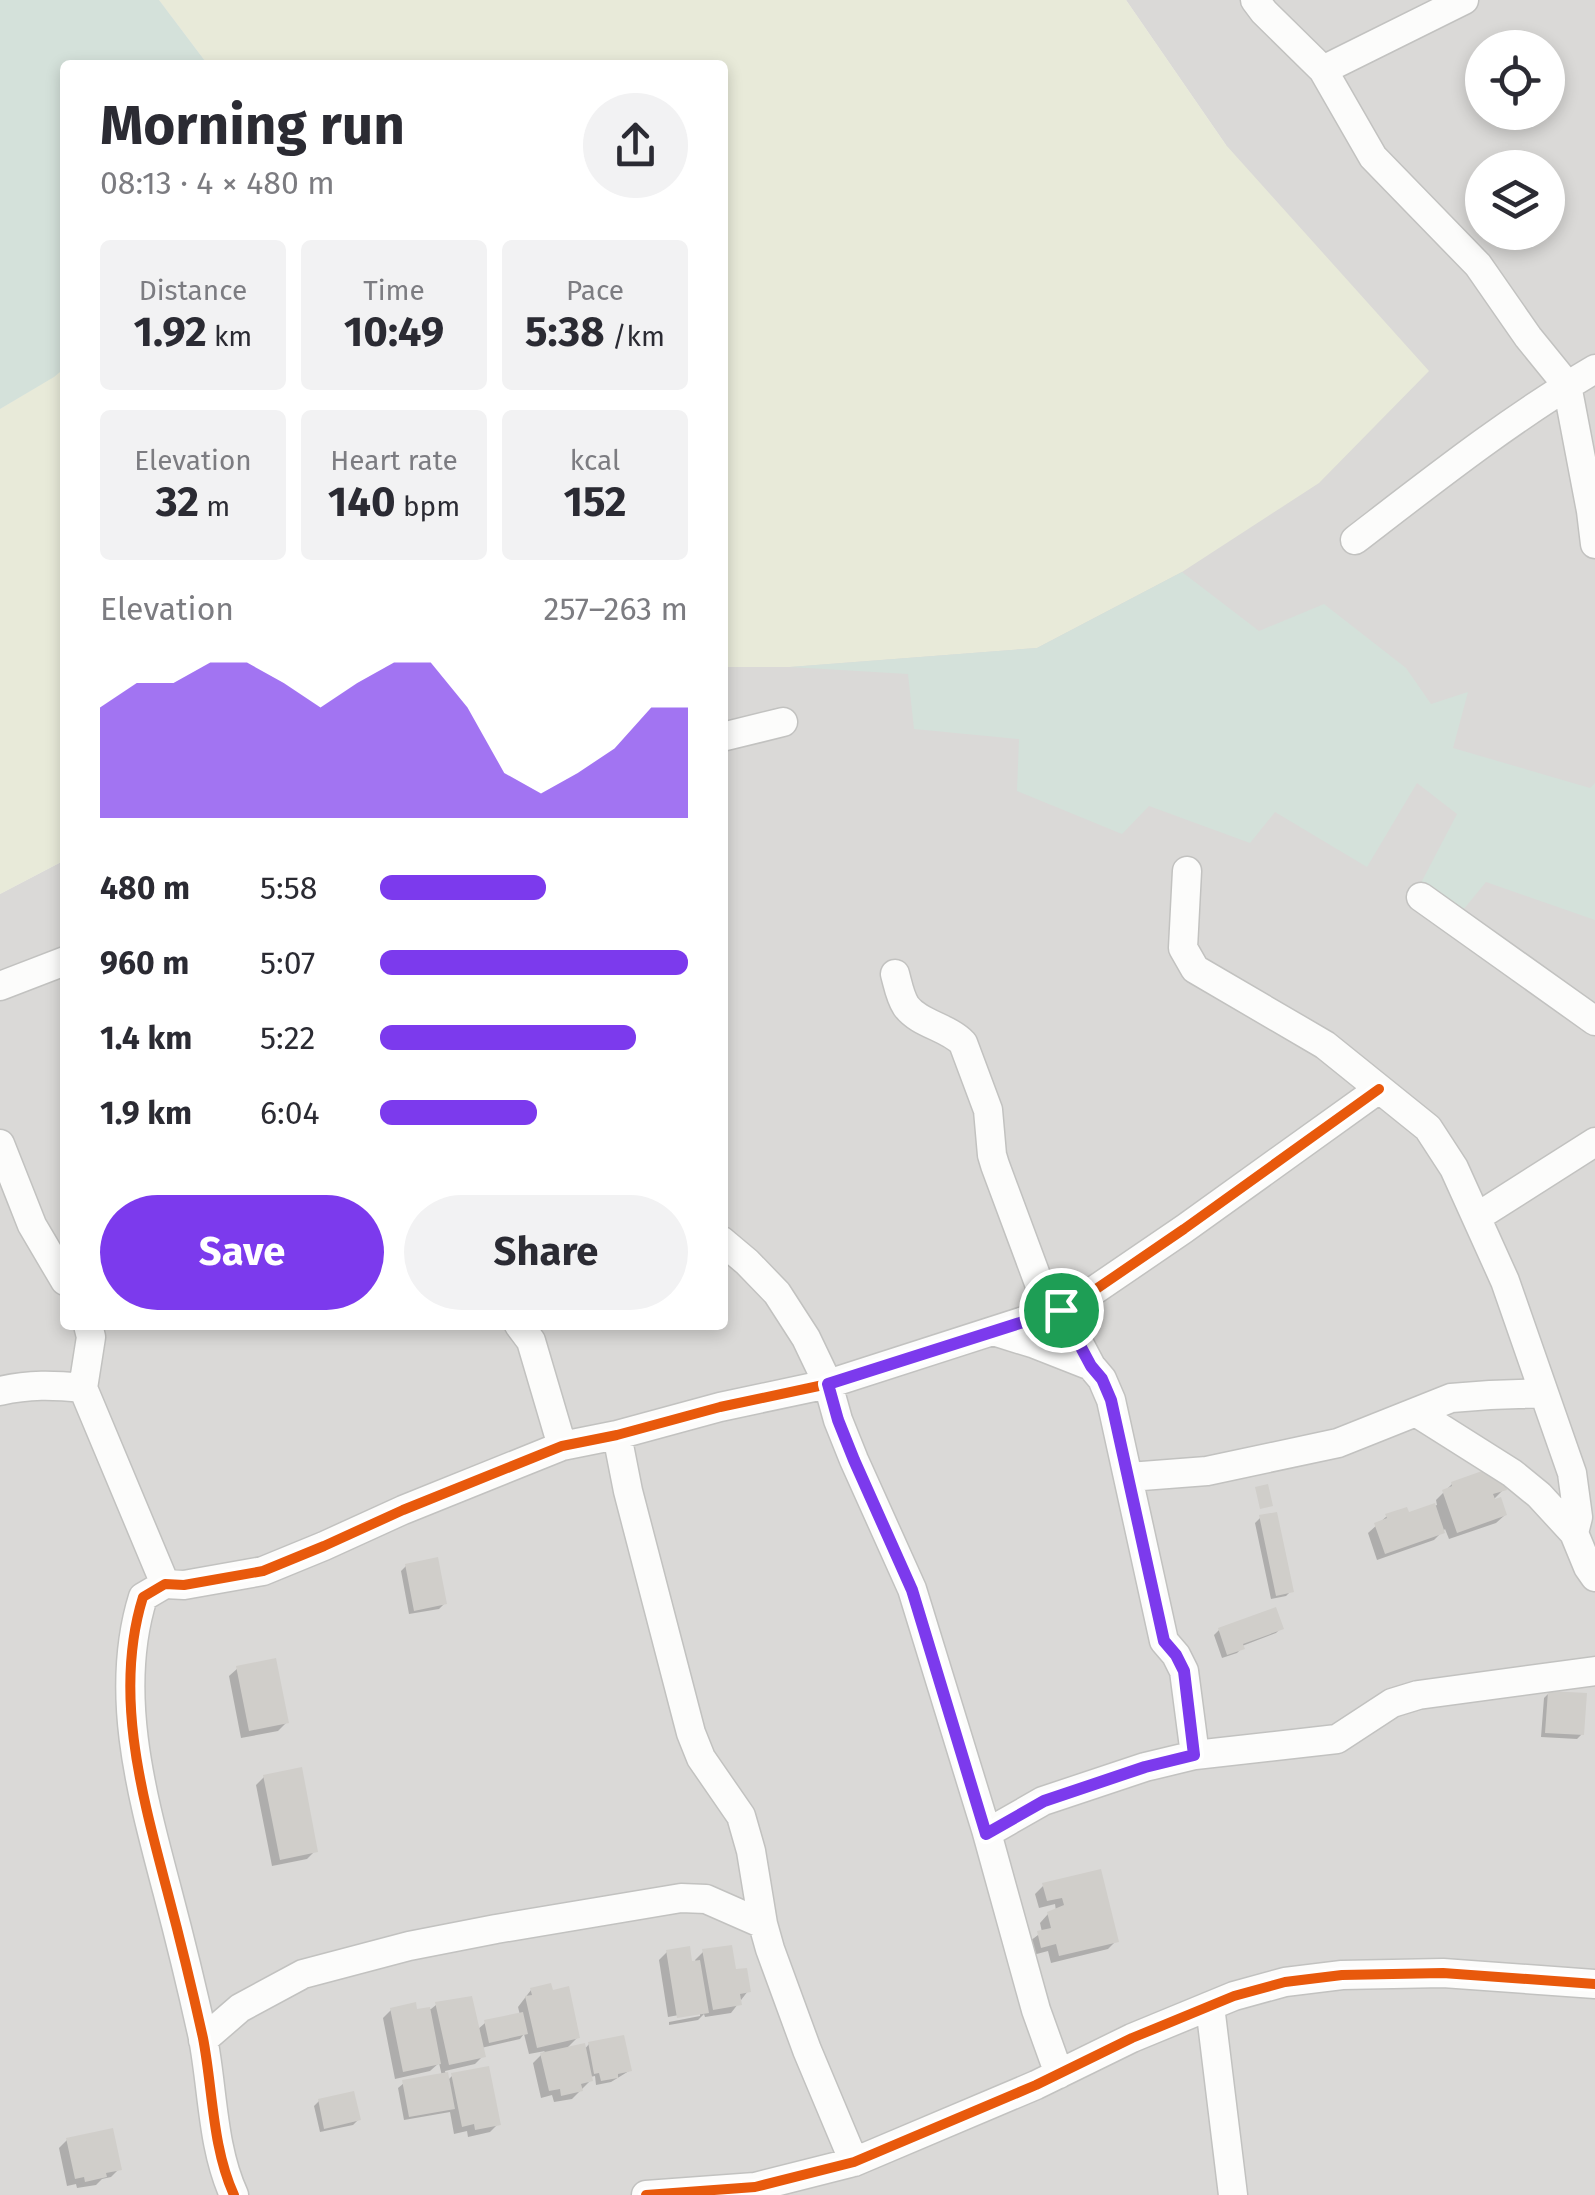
<!DOCTYPE html>
<meta charset="utf-8">
<style>
body{margin:0;font-family:"Fira Sans",sans-serif;background:#f2f2f3;color:#2b2b33;height:100vh;display:flex;flex-direction:column;font-size:38px;white-space:nowrap}
*{box-sizing:border-box;margin:0}
p{font-size:32px;color:#7c7c81}
.icon{flex:none;width:55px;height:55px;fill:none;stroke:currentColor;stroke-width:2;stroke-linecap:round;stroke-linejoin:round}
.map{position:relative;flex:1;overflow:hidden}
.side{position:absolute;left:60px;top:60px;width:668px;height:1270px;display:flex;flex-direction:column;background:#fff;border-radius:10px;box-shadow:0 5px 15px #0003}
.side>*{flex:none}
.controls{position:absolute;left:1465px;top:30px;display:grid;gap:20px}
.controls a{display:grid;place-items:center;width:100px;height:100px;border-radius:50%;background:#fff;box-shadow:0 5px 15px #0003;font-size:50px}
.pin{position:absolute;display:grid;place-items:center;width:85px;height:85px;color:#fff;margin:-42px;border:5px solid #fff;border-radius:50%;box-shadow:0 2px 10px #0007}
.round{display:grid;place-items:center;flex:none;width:105px;height:105px;border-radius:52px;background:#f2f2f3}
.summary{display:flex;align-items:center;justify-content:space-between;height:170px;padding:0 40px}
h1{font-size:55px;font-weight:700;line-height:75px}
.figures{display:grid;grid-template-columns:repeat(3,1fr);gap:15px;height:170px;padding:10px 40px}
.figures div{display:grid;align-content:center;border-radius:10px;background:#f2f2f3;text-align:center}
.figures b{font-size:42px;font-weight:700}
.figures small{font-size:28px;font-weight:400}
.figures p{font-size:28px}
.chart{height:280px;padding:20px 40px}
.chart p{display:flex;justify-content:space-between}
.chart svg{width:100%;height:180px;margin-top:10px;fill:#7c3aed;opacity:.7}
.action{display:flex;gap:20px;margin-top:auto;padding:20px 40px}
.action a{flex:1;height:115px;border-radius:60px;background:#7c3aed;color:#fff;font-size:40px;font-weight:700;line-height:115px;text-align:center}
.action a+a{background:#f2f2f3;color:#2b2b33}
ul{padding:0 40px;list-style:none;font-size:32px}
li{display:grid;grid-template-columns:160px 120px 1fr;align-items:center;height:75px}
li i{height:25px;border-radius:12px;background:#7c3aed}
.map>svg:first-child{display:block}
.residential{fill:#dad9d7;fill-rule:evenodd}
.farmland{fill:#e8ead9}
.wetland{fill:#d4e1da}
.shadow{fill:#0003}
.building{fill:#d0ceca}
.lines{fill:none;stroke-linecap:round;stroke-linejoin:round}
.minor-casing{stroke:#c2c2c0;stroke-width:31}
.minor{stroke:#fcfcfb;stroke-width:28}
.cycleway-casing{stroke:#fff;stroke-width:16}
.cycleway{stroke:#e8590c;stroke-width:10}
.route-casing{stroke:#fff;stroke-width:20}
.route{stroke:#7c3aed;stroke-width:12}
</style>
<div class="map">
<svg width="1595" height="2195" viewBox="0 0 1595 2195">
<rect width="100%" height="100%" fill="#ebeae5"/>
<path class="residential" d="M1126,0H1595V2195H0V894L65,860V1325H722L723,667H790L1226,145ZM1482,48H1548V112H1482ZM1482,168H1548V232H1482Z"/>
<path class="farmland" d="M159,0H1126L1226,145L1429,371L1319,483L1182,572L1037,648L790,667H723L722,65H208Z
M65,368V860L0,894V409L53,377Z"/>
<path class="wetland" d="M0,0H159L208,65H65V368L54,377L0,409Z
M1182,572L1259,631L1324,604L1406,668L1431,704L1468,692L1453,748L1590,788L1595,783V920L1486,882L1463,910L1421,883L1457,814L1417,783L1367,867L1275,812L1250,843L1149,806L1122,834L1017,791L1019,739L914,729L908,674L790,667L1037,648Z"/>
<path class="shadow" d="M1452,1484L1504,1489L1490,1503L1505,1515L1496,1523L1449,1539L1445,1529L1434,1540L1377,1560L1368,1533L1387,1516L1407,1515L1437,1505L1436,1500Z
M1260,1518L1291,1591L1286,1596L1271,1599L1255,1523Z
M406,1566L444,1604L439,1609L409,1614L401,1571Z
M1281,1628L1276,1633L1242,1646V1648L1237,1653L1222,1658L1214,1635L1219,1630Z
M238,1668L286,1723L278,1731L241,1738L229,1676Z
M1549,1693L1582,1734L1577,1739L1541,1737L1544,1698Z
M264,1777L315,1851L307,1859L272,1866L256,1785Z
M1099,1872L1116,1941L1108,1949L1051,1963L1048,1951L1033,1955L1030,1941L1042,1932L1040,1923L1048,1914L1056,1911L1055,1904L1039,1908L1035,1894L1044,1885Z
M704,1951L734,1972L748,1991L731,2013L705,2017L704,2014L698,2020L669,2025V2022L700,2016V2011L668,2017L659,1960L667,1952L690,1964L696,1963L695,1960Z
M531,1990L578,2037L565,2050H584L589,2044L629,2071L611,2082L596,2085L595,2076L590,2077V2081L572,2099L554,2102L552,2095L541,2098L533,2063L545,2051L529,2054L524,2034L520,2039L481,2048L483,2056L475,2064L445,2071L447,2081L452,2076L498,2124L490,2132L468,2137L467,2131L454,2134L450,2112L404,2120L398,2088L404,2083L442,2076L439,2063L430,2071L395,2079L383,2018L391,2010L415,2012L431,2009L436,2005L477,2030L485,2023L520,2015L518,2007Z
M319,2101L358,2120L353,2125L320,2132L314,2106Z
M67,2140L119,2169L111,2177L102,2179L96,2185L77,2188L76,2184L67,2186L59,2148Z"/>
<path class="building" d="M1499,1465L1507,1490L1493,1494L1495,1499L1501,1497L1507,1515L1457,1533L1442,1490L1452,1486L1451,1482Z
M1268,1484L1273,1506L1260,1509L1255,1487Z
M1435,1503L1445,1533L1385,1554L1374,1523L1387,1518L1385,1514L1407,1507L1409,1512Z
M1277,1512L1294,1592L1276,1596L1259,1515Z
M438,1557L447,1604L414,1611L405,1564Z
M1276,1607L1284,1629L1243,1644L1245,1649L1227,1655L1218,1628Z
M276,1658L289,1723L249,1731L236,1666Z
M1548,1691L1587,1693L1584,1735L1545,1733Z
M302,1767L318,1852L280,1860L263,1775Z
M1101,1869L1119,1942L1059,1956L1056,1944L1041,1948L1037,1931L1051,1928L1047,1912L1064,1905L1062,1898L1047,1901L1042,1883Z
M732,1945L736,1969L747,1968L751,1992L740,1994L742,2005L713,2010L702,1949Z
M690,1946L692,1961L700,1960L709,2013L677,2018L666,1950Z
M551,1983L553,1990L569,1986L580,2038L537,2048L525,1996L532,1995L530,1988Z
M472,1996L486,2057L449,2065L435,2002Z
M416,2002L417,2009L430,2007L441,2064L403,2072L390,2008Z
M523,2012L528,2034L489,2043L484,2020Z
M624,2035L632,2071L618,2074V2078L601,2081L599,2073L594,2074L588,2042Z
M585,2043L593,2081L581,2084L583,2091L561,2096L560,2089L549,2091L540,2053Z
M489,2066L501,2125L475,2130L474,2124L462,2127L451,2073Z
M448,2072L455,2109L409,2117L402,2080Z
M354,2091L361,2120L324,2129L318,2099Z
M113,2128L122,2170L106,2173L107,2177L85,2182L84,2177L75,2179L66,2138Z"/>
<g class="lines">
<defs>
<path id="minor" d="M1255,0L1264,12L1323,70L1373,157L1478,265L1528,337L1567,385L1591,511L1595,544
M1323,70L1464,0
M1355,540C1433,480 1510,419 1595,369
M722,737L783,722
M1187,871L1183,948L1195,969L1325,1045L1428,1128L1454,1168L1505,1281L1572,1473L1578,1517L1574,1533L1588,1567L1595,1577
M1421,897L1595,1021
M895,974C898,985 900,997 906,1006C919,1024 948,1027 963,1043L988,1110L992,1155L995,1165L1050,1313
M0,986L65,961
M0,1144L32,1225L65,1281
M1477,1217L1595,1142
M722,1241L747,1262L777,1293L806,1338L828,1384L838,1420L854,1460L912,1589L987,1833L1036,2010L1059,2074
M1061,1309L1091,1366L1102,1379L1111,1400L1164,1641L1176,1655L1184,1671L1195,1755L1337,1739L1392,1703L1418,1695L1595,1671
M88,1325L91,1337L83,1388L165,1584
M519,1325L531,1341L562,1446
M993,1331L1035,1344L1091,1366
M0,1391C29,1384 54,1385 83,1388
M1417,1413L1512,1473L1539,1495L1574,1533
M617,1435L628,1491L691,1733L701,1758L741,1816L751,1851L763,1924L770,1949L807,2050L854,2162
M1129,1477L1207,1471L1338,1443L1451,1398L1490,1395L1543,1393
M987,1833L1043,1801L1145,1767L1195,1755
M1210,2006L1233,2195
M203,2040L240,2008L303,1974L409,1946L496,1929L681,1898L706,1899L763,1924
M234,2195C212,2147 213,2090 203,2038C192,1988 180,1939 167,1890C142,1795 113,1693 143,1597L165,1584L184,1585L263,1571L324,1546L403,1510L562,1446L617,1435L720,1407L828,1384L1061,1309L1080,1300L1184,1229L1379,1089
M646,2195L755,2187L854,2162L1036,2085L1132,2038L1234,1996L1285,1982L1342,1975L1443,1973L1595,1984"/>
</defs>
<use href="#minor" class="minor-casing"/>
<use href="#minor" class="minor"/>
<defs>
<path id="cycleway" d="M234,2195C212,2147 213,2090 203,2038C192,1988 180,1939 167,1890C142,1795 113,1693 143,1597L165,1584L184,1585L263,1571L324,1546L403,1510L562,1446L617,1435L720,1407L828,1384L1061,1309L1080,1300L1184,1229L1379,1089
M646,2195L755,2187L854,2162L1036,2085L1132,2038L1234,1996L1285,1982L1342,1975L1443,1973L1595,1984"/>
</defs>
<use href="#cycleway" class="cycleway-casing"/>
<use href="#cycleway" class="cycleway"/>
</g>
<g class="lines">
<defs>
<path id="route" d="M1061,1310L1091,1366L1102,1379L1111,1400L1164,1641L1176,1655L1184,1671L1194,1755L1145,1767L1044,1801L986,1834L912,1590L854,1460L838,1420L828,1384Z"/>
</defs>
<use href="#route" class="route-casing"/>
<use href="#route" class="route"/>
</g>
</svg>
<div class="controls">
<a><svg class="icon" aria-label="locate" viewBox="0 0 24 24"><circle cx="12" cy="12" r="6"/><path d="M12 2v4M12 18v4M2 12h4M18 12h4"/></svg></a>
<a><svg class="icon" aria-label="layers" viewBox="0 0 24 24"><path d="M12 4l9 5-9 5-9-5zM3 14l9 5 9-5"/></svg></a>
</div>
<div class="pin" style="left:1061px;top:1310px;background:#1e9e55"><svg class="icon" aria-label="arrive" viewBox="0 0 24 24"><path d="M6 21V4h12l-3 4 3 4H6"/></svg></div>
<section class="side">
<div class="summary"><div><h1>Morning run</h1><p>08:13 · 4 × 480 m</p></div><a class="round"><svg class="icon" aria-label="share" viewBox="0 0 24 24"><path d="M12 15V3M7 8l5-5 5 5M5 13v7h14v-7"/></svg></a></div>
<div class="figures">
<div><p>Distance</p><b>1.92<small> km</small></b></div>
<div><p>Time</p><b>10:49</b></div>
<div><p>Pace</p><b>5:38<small> /km</small></b></div>
</div>
<div class="figures">
<div><p>Elevation</p><b>32<small> m</small></b></div>
<div><p>Heart rate</p><b>140<small> bpm</small></b></div>
<div><p>kcal</p><b>152</b></div>
</div>
<div class="chart"><p><span>Elevation</span>257–263 m</p>
<svg viewBox="0 0 160 44" preserveAspectRatio="none"><path d="M0 44V17L10 11L20 11L30 6L40 6L50 11L60 17L70 11L80 6L90 6L100 17L110 33L120 38L130 33L140 27L150 17L160 17V44z"/></svg>
</div>
<ul>
<li><b>480 m</b>5:58<i style="width:54%"></i></li>
<li><b>960 m</b>5:07<i style="width:100%"></i></li>
<li><b>1.4 km</b>5:22<i style="width:83%"></i></li>
<li><b>1.9 km</b>6:04<i style="width:51%"></i></li>
</ul>
<div class="action"><a>Save</a><a>Share</a></div>
</section>
</div>
